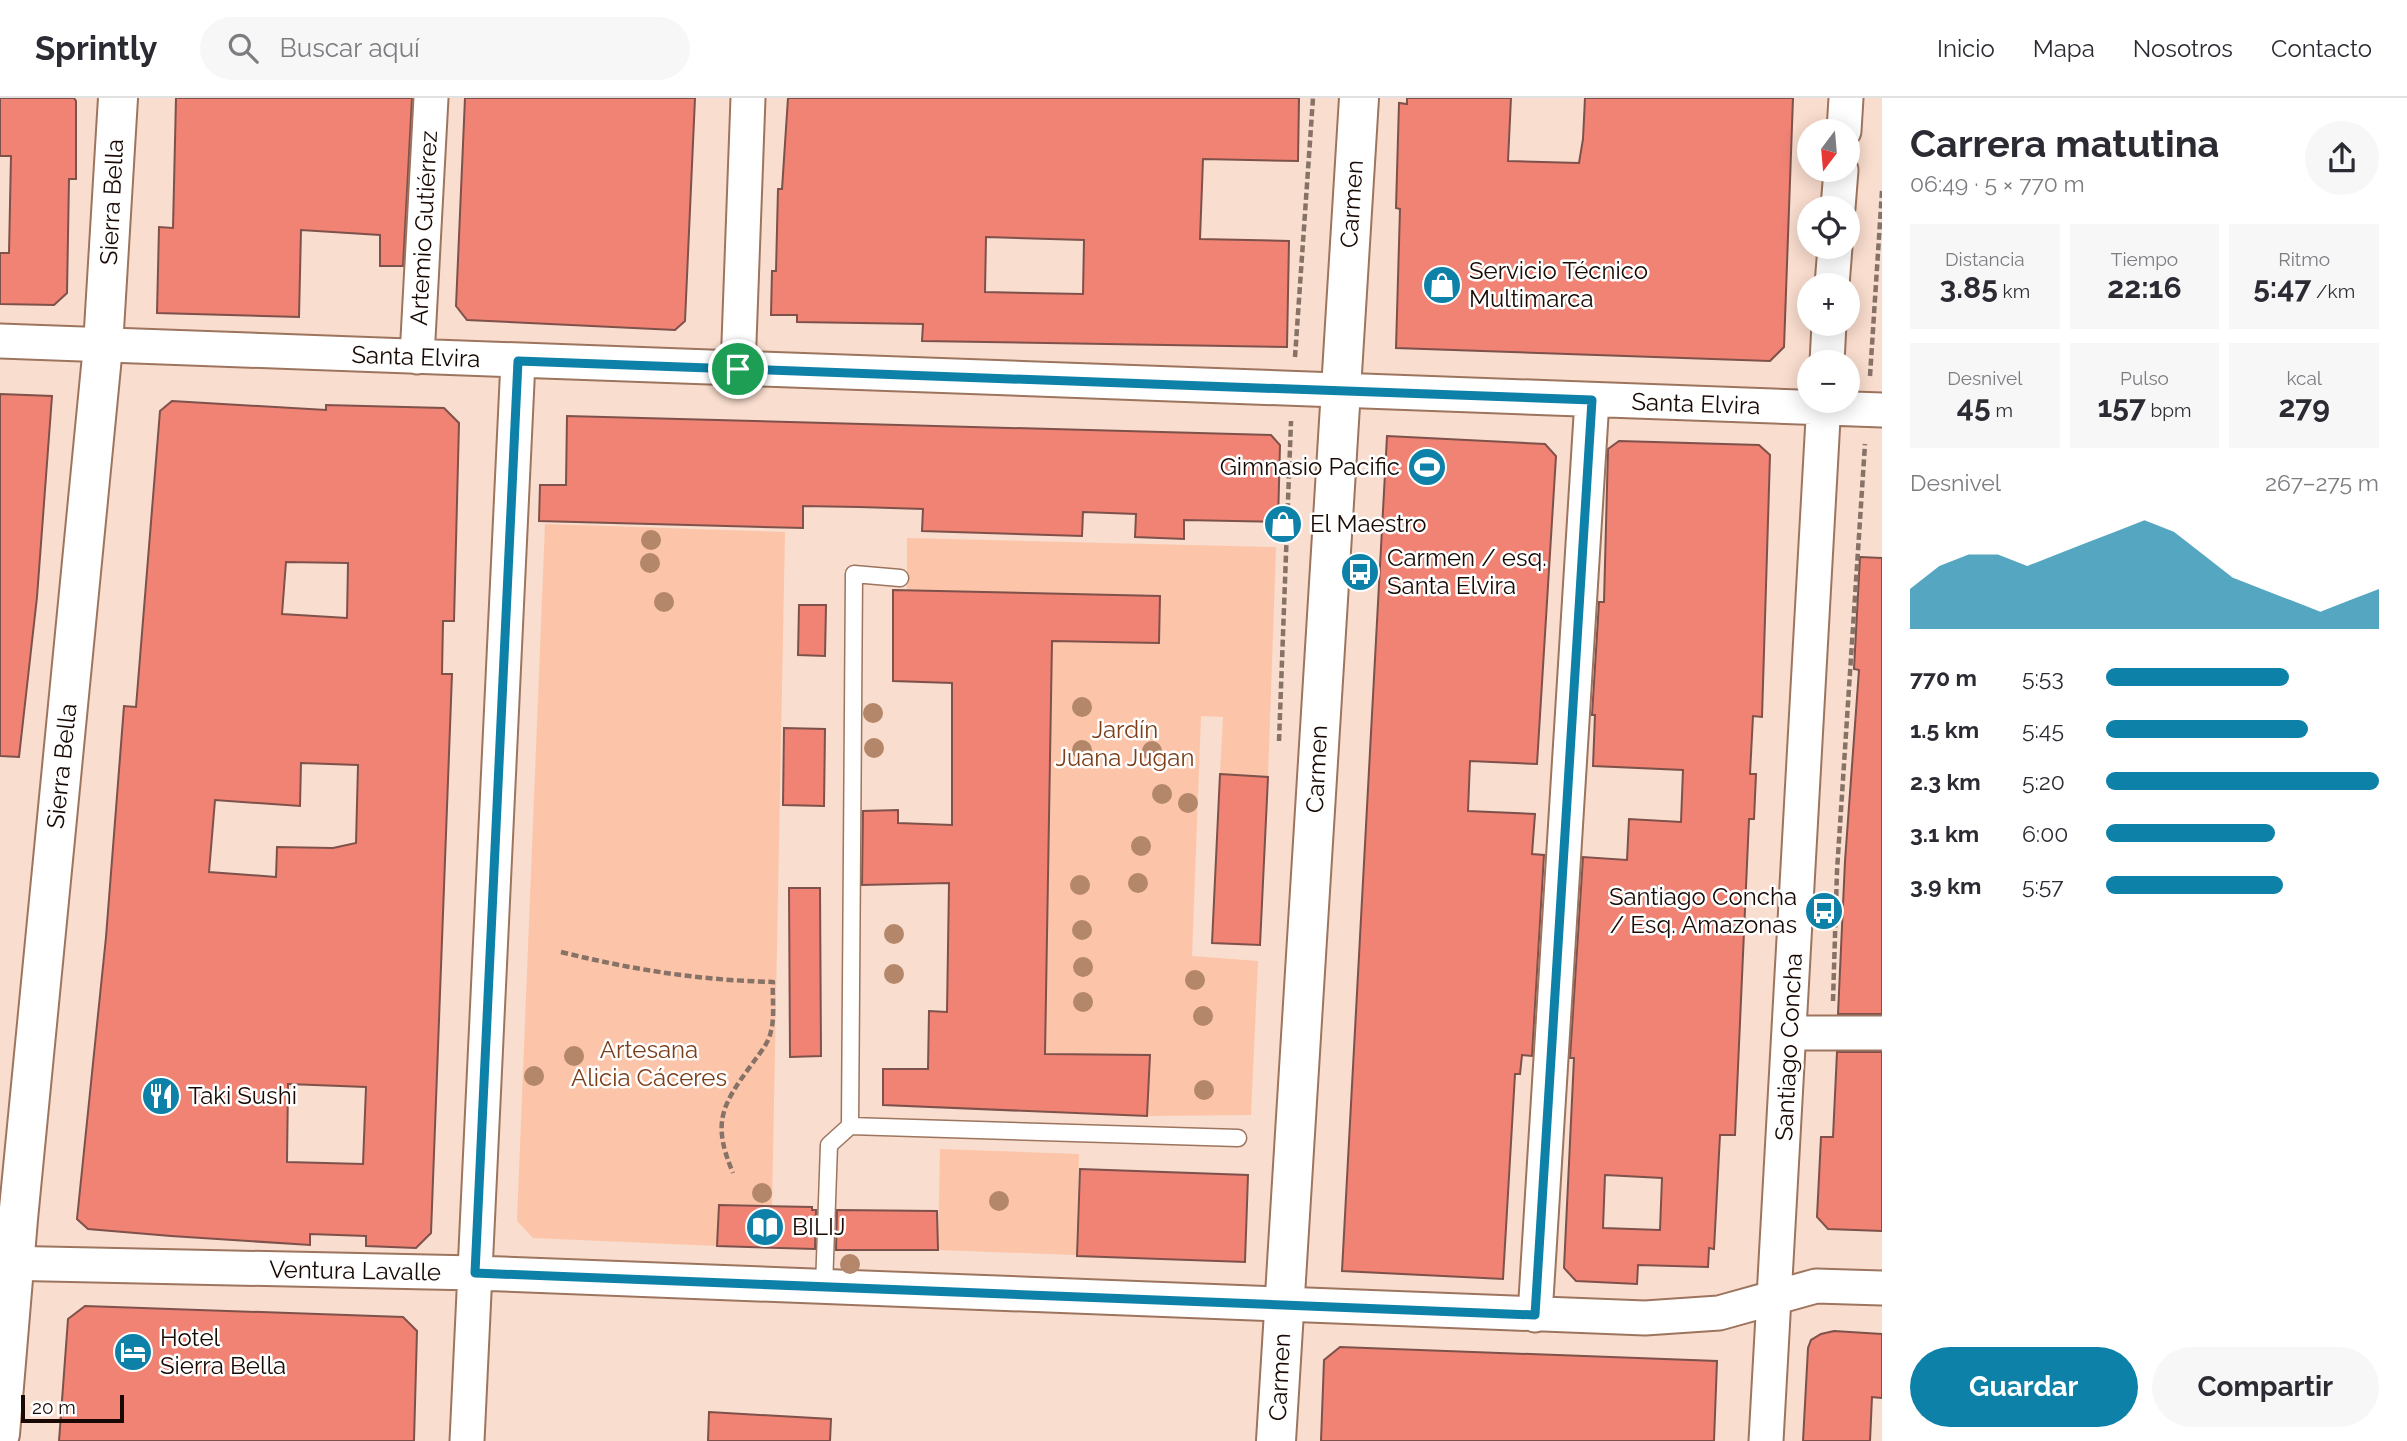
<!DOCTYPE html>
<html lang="es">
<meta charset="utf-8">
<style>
body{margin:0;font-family:Raleway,sans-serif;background:#f7f7f7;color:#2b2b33;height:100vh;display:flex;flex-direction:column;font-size:26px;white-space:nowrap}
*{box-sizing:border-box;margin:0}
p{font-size:23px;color:#7c7c81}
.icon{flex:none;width:38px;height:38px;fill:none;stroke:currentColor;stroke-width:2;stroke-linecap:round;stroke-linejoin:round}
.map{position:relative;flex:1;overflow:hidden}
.panel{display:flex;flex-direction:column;background:#fff;width:525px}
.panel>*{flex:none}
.needle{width:46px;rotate:196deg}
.fabs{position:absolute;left:1797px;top:21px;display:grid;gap:14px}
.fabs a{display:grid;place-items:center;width:63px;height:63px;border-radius:50%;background:#fff;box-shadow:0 4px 18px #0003;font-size:35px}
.scale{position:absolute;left:21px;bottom:18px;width:103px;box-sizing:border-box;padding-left:7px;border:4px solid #180903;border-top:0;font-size:19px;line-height:24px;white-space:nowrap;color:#180903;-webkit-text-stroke:5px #fff;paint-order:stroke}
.pin{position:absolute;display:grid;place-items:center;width:60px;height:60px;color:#fff;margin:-30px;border:4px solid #fff;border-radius:50%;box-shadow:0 2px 7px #0007}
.round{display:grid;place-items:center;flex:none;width:74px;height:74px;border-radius:37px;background:#f7f7f7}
.head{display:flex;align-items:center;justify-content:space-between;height:119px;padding:0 28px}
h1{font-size:38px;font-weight:700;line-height:52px}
.metrics{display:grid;grid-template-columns:repeat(3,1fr);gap:10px;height:119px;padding:7px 28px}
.metrics div{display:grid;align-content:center;border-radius:0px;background:#f7f7f7;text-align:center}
.metrics b{font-size:30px;font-weight:700}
.metrics small{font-size:19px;font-weight:400}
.metrics p{font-size:19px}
.chart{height:196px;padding:14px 28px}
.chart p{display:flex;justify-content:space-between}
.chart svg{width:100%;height:126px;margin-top:7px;fill:#0e81a8;opacity:.7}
.cta{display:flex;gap:14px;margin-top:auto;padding:14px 28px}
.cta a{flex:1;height:80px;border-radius:42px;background:#0e81a8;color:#fff;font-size:28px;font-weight:700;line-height:80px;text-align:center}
.cta a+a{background:#f7f7f7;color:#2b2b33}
ul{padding:0 28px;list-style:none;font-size:23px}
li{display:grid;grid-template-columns:112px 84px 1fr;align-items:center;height:52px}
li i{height:18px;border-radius:9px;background:#0e81a8}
header{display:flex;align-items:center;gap:42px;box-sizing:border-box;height:98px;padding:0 35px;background:#fff;border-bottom:2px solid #e1e1e2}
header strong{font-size:33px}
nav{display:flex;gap:38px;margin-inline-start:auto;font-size:24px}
.search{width:490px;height:63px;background:#f7f7f7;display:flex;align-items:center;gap:18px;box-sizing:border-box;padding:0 24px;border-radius:38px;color:#7c7c81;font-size:26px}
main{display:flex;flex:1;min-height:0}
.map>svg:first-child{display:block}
.green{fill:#fcc5a9}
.building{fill:#f08374;stroke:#7e514b;stroke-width:2;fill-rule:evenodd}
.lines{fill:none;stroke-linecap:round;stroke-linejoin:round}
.lane-casing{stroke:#9d745e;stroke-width:19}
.street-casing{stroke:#9d745e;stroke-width:37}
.secondary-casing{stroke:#9d745e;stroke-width:42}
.path{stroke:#877267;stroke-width:4.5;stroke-dasharray:7 3.5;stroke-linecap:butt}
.lane{stroke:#fff;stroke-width:16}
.street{stroke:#fff;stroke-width:33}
.secondary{stroke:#fff;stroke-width:38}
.tree{fill:#b4866a}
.route-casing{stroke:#fff;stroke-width:14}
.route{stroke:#0e81a8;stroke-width:9}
.labels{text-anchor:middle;stroke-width:5;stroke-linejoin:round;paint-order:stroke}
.street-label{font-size:24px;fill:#180903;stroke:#fff}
.poi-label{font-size:24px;fill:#180903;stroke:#fff;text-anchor:start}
.park-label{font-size:24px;fill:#7c3e18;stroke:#fff}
</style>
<header>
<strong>Sprintly</strong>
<div class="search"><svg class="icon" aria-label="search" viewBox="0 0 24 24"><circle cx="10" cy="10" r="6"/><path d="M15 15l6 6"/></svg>Buscar aquí</div>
<nav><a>Inicio</a><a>Mapa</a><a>Nosotros</a><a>Contacto</a></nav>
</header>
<main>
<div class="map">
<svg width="1882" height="1343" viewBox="0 0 1882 1343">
<rect width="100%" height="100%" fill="#f9ddce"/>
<path class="green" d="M545,426L785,434L772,1109L719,1107L717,1148L533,1140L517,1123Z
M907,440L1276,449L1268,679L1220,676L1223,619L1201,618L1192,858L1258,863L1251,1017L1147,1018L1150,957L1045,956L1052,543L1159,545L1160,499L907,493Z
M940,1051L1079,1056L1076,1157L938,1152Z"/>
<path class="building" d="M0,0H74L76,3V81H69L67,195L54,207L0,206V155H9L11,58H0Z
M176,0H412L403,168H380V137L301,132L299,219L157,215L159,129L173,130Z
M465,0H695L685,223L675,232L467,222L456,208Z
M788,0H1299L1298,63L1203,61L1200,141L1289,143L1287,249L922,243L923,226L797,224V217H771L772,173H776L778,91H782ZM986,139L1084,142L1083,196L985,194Z
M1407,0H1511L1508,63L1579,65L1583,41L1585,0H1793L1784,249L1770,263L1396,250L1400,111L1396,110L1399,5L1407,6Z
M0,296L52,298L37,499L19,659L0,658Z
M172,303L326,312V307L444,310L459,325L454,523H443L442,576H452L431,1135L416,1150L366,1148V1138L310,1136V1147L171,1138L88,1131L77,1121L106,839L124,608L136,609L160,313ZM286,464L348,465L347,520L282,516ZM301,665L358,667L356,745L333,750L277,749L276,779L209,774L215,702L300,708ZM288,986L366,989L363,1066L287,1064Z
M567,318L1271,337L1280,347L1278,424L1184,422V441L1135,439L1136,416L1083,414L1082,438L922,433L923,411L859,409L803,408V430L539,423L540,387H566Z
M1387,338L1545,346L1556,358L1537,666L1470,663L1468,713L1535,716L1532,756L1544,757L1532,958L1522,957L1520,976H1515L1503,1181L1342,1173Z
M1619,343L1759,347L1770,357L1762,619L1753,618L1750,676H1756L1754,721H1749L1735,1037H1720L1714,1151L1709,1150L1708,1169L1638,1167L1637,1186L1576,1183L1564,1170L1574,960H1570L1583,759L1627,762L1629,721L1681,724L1683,672L1593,668L1595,617H1592L1599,504H1604L1608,351ZM1605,1077L1662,1080L1660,1132L1603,1130Z
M1860,459L1882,460V916H1838L1845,763L1859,572L1854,571Z
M893,492L1160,498L1159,545L1052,543L1045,956L1150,957L1147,1018L883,1007V971H928L929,913L947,914L949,785L862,787L863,713L898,712V725L952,727V585L893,583Z
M799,507H826L825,558L798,557Z
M784,630L825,631L824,708L783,707Z
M1220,676L1268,679L1260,847L1212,845Z
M789,790H820L821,958L790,959Z
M1837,954H1882V1133L1828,1131L1817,1119L1821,1039H1833Z
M1080,1071L1248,1077L1245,1164L1077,1158Z
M719,1107L812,1109V1112H816L815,1151L717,1148Z
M837,1112L937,1113L938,1152H836Z
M85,1208L403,1219L417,1233L414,1343H59L68,1221Z
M1834,1233L1882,1236V1300L1872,1299L1870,1343H1803L1808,1250L1811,1242L1821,1236Z
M1340,1249L1717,1263L1714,1343H1321L1324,1262Z
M709,1314L831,1321L830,1343H708Z"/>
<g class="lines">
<defs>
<path id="lane" d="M850,1028L854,476L900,480
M824,1189L829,1047L850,1028L1238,1040"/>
<path id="street" d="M1844,33L1846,0
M1838,110L1841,72
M1832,187L1835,149
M0,243L1882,312
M417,259L431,0
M1827,264L1829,226
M738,271L748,0
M1789,935H1882
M0,1165L475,1175L1645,1220L1719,1215L1816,1188L1882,1190
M1535,1217L1592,302
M467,1343L518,263
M1766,1343L1824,303"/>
<path id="secondary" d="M0,1336L18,1121L103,248L118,0
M1276,1343L1359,0"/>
</defs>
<use href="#lane" class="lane-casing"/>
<use href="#street" class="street-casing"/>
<use href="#secondary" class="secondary-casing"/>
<path class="path" d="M1295,259L1313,0
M1870,278L1882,93
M1279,643L1291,323
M561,854C634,872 698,882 773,884C772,900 775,918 771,933C769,945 759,956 752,966C721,1008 712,1025 733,1075
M1833,903L1837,773L1865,346"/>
<use href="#lane" class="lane"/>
<use href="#street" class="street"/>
<use href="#secondary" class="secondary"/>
</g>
<g class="tree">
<circle cx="651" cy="442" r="10"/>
<circle cx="650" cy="465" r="10"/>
<circle cx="664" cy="504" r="10"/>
<circle cx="1082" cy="609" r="10"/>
<circle cx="873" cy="615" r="10"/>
<circle cx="874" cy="650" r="10"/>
<circle cx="1082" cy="652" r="10"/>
<circle cx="1152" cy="653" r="10"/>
<circle cx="1162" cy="696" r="10"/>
<circle cx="1188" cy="705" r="10"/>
<circle cx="1141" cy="748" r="10"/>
<circle cx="1138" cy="785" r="10"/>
<circle cx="1080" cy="787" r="10"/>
<circle cx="1082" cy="832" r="10"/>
<circle cx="894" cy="836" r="10"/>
<circle cx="1083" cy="869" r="10"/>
<circle cx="894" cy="876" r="10"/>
<circle cx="1195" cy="882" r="10"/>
<circle cx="1083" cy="904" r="10"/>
<circle cx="1203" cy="918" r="10"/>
<circle cx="574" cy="958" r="10"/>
<circle cx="534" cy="978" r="10"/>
<circle cx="1204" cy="992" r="10"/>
<circle cx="762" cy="1095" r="10"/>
<circle cx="999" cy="1103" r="10"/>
<circle cx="850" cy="1166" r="10"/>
</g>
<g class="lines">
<defs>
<path id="route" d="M518,263L1592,302L1535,1217L475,1175Z"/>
</defs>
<use href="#route" class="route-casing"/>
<use href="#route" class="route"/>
</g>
<defs>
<symbol id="shop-disc" viewBox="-11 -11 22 22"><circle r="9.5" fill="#0e81a8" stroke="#fff"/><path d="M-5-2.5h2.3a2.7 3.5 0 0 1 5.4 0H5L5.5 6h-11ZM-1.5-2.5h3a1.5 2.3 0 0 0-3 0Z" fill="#fff"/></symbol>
<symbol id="stadium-disc" viewBox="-11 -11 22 22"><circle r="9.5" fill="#0e81a8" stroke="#fff"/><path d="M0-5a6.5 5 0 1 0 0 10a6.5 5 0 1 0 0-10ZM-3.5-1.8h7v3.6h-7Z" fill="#fff"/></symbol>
<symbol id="bus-disc" viewBox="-11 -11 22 22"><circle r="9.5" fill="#0e81a8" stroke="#fff"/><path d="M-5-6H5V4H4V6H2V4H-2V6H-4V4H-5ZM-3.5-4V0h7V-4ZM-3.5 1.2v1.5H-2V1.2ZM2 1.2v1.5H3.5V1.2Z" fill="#fff"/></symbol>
<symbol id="restaurant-disc" viewBox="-11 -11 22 22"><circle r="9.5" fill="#0e81a8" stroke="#fff"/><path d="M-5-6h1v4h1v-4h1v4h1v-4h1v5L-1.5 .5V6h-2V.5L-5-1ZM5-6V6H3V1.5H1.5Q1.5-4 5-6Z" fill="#fff"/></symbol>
<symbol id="library-disc" viewBox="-11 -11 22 22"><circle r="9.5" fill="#0e81a8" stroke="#fff"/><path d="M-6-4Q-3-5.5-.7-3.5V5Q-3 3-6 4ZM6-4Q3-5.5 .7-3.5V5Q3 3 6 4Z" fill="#fff"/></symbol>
<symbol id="hotel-disc" viewBox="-11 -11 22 22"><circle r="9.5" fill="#0e81a8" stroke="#fff"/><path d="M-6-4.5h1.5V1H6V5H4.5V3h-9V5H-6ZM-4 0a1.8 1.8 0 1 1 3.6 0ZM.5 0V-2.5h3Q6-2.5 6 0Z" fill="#fff"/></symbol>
</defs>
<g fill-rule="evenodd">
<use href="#shop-disc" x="1420" y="165" width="44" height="44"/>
<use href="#stadium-disc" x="1405" y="347" width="44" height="44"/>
<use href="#shop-disc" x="1261" y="404" width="44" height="44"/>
<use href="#bus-disc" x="1338" y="452" width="44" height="44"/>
<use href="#bus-disc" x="1802" y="791" width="44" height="44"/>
<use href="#restaurant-disc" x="139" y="976" width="44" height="44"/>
<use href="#library-disc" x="743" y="1107" width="44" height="44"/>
<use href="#hotel-disc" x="111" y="1232" width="44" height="44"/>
</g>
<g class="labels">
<g class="street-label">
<text transform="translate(112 104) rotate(-87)" y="8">Sierra Bella</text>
<text transform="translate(1352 106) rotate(-86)" y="8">Carmen</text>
<text transform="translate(424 130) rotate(-87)" y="8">Artemio Gutiérrez</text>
<text transform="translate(416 259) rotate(2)" y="8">Santa Elvira</text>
<text transform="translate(1696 306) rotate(2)" y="8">Santa Elvira</text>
<text transform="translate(62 668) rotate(-84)" y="8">Sierra Bella</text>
<text transform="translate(1317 671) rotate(-87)" y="8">Carmen</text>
<text transform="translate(1789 949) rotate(-87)" y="8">Santiago Concha</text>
<text transform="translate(355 1173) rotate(1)" y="8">Ventura Lavalle</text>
<text transform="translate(1280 1279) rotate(-87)" y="8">Carmen</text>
</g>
<g class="poi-label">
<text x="1469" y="181">Servicio Técnico<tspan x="1469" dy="28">Multimarca</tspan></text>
<text x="1400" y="377" text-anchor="end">Gimnasio Pacific</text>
<text x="1310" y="434">El Maestro</text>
<text x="1387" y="468">Carmen / esq.<tspan x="1387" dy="28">Santa Elvira</tspan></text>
<text x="1797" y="807" text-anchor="end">Santiago Concha<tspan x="1797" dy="28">/ Esq. Amazonas</tspan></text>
<text x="188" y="1006">Taki Sushi</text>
<text x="792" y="1137">BILIJ</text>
<text x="160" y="1248">Hotel<tspan x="160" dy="28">Sierra Bella</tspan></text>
</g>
<g class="park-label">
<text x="1125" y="640">Jardín<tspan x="1125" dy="28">Juana Jugan</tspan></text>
<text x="649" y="960">Artesana<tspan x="649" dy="28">Alicia Cáceres</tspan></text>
</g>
</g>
</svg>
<div class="fabs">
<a><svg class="needle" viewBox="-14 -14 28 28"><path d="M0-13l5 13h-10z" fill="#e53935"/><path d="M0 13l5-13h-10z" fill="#7c7c81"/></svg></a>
<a><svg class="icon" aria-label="locate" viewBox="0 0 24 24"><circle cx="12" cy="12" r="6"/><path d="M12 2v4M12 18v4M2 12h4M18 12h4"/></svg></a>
<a>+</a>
<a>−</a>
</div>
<div class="scale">20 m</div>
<div class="pin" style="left:738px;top:271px;background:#1e9e55"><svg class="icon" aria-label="arrive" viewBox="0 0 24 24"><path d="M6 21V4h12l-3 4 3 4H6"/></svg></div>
</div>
<section class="panel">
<div class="head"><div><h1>Carrera matutina</h1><p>06:49 · 5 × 770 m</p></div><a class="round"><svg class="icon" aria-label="share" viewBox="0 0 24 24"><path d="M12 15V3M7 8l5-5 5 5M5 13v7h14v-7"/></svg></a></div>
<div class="metrics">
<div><p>Distancia</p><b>3.85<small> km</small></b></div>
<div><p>Tiempo</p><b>22:16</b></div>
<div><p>Ritmo</p><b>5:47<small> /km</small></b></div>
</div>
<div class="metrics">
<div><p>Desnivel</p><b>45<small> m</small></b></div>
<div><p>Pulso</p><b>157<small> bpm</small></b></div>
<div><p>kcal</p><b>279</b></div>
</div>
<div class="chart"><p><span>Desnivel</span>267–275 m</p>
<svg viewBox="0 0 160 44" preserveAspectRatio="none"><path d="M0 44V30L10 22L20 18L30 18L40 22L50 18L60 14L70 10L80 6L90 10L100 18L110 26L120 30L130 34L140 38L150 34L160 30V44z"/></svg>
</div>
<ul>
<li><b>770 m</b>5:53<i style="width:67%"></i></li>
<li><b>1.5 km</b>5:45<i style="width:74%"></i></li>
<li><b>2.3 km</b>5:20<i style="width:100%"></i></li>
<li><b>3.1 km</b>6:00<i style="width:62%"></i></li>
<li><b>3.9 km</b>5:57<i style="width:65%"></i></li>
</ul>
<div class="cta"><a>Guardar</a><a>Compartir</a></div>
</section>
</main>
